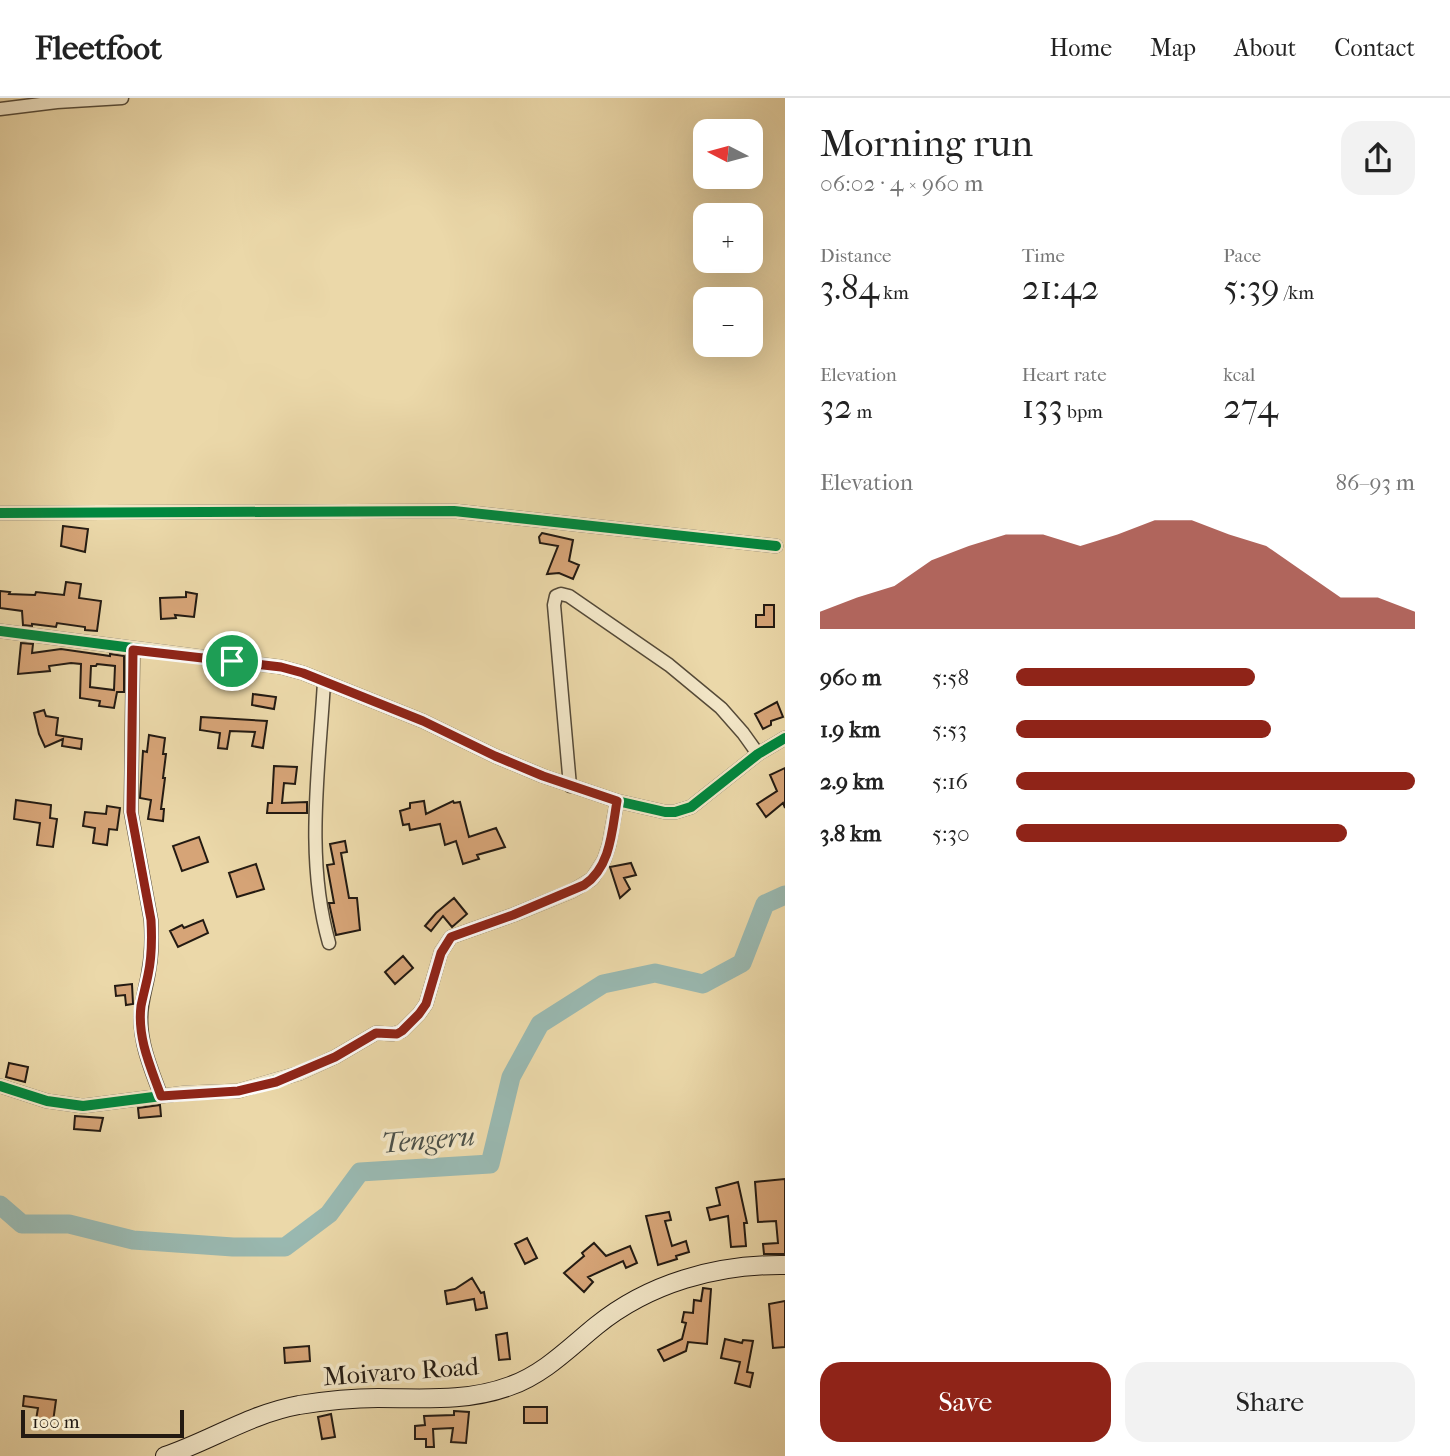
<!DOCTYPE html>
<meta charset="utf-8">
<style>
body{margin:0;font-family:"IM FELL French Canon",serif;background:#f2f2f2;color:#222;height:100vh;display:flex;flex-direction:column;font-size:26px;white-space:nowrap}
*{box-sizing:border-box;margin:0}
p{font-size:23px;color:#767676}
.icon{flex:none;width:38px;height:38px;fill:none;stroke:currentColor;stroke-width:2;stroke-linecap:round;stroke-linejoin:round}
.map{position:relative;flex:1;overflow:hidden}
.panel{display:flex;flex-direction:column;background:#fff;width:665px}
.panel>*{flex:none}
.needle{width:46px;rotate:276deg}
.controls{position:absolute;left:693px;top:21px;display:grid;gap:14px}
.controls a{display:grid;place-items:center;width:70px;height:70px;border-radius:14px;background:#fff;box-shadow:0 7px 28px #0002;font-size:35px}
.scale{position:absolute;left:21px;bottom:18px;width:163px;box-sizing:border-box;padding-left:7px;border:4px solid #231a12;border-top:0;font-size:19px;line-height:24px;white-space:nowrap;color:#231a12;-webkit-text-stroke:5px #f2e6c7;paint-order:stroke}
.pin{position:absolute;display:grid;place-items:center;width:60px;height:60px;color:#fff;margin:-30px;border:4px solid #fff;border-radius:50%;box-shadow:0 2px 7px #0007}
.round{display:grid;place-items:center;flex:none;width:74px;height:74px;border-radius:21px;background:#f2f2f2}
.head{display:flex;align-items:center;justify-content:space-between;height:119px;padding:0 35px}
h1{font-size:38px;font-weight:600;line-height:52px}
.stats{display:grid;grid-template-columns:repeat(3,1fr);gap:10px;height:119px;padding:7px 35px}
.stats div{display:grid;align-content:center}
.stats b{font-size:35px;font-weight:600}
.stats small{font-size:19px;font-weight:400}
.stats p{font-size:19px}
.chart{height:196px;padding:14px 35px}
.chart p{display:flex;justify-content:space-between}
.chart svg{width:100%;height:126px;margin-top:7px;fill:#8f2418;opacity:.7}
.action{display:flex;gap:14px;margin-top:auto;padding:14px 35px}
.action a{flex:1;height:80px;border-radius:21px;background:#8f2418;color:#fff;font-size:28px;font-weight:600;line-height:80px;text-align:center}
.action a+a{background:#f2f2f2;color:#222}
ul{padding:0 35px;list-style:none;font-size:23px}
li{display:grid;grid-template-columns:112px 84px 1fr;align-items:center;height:52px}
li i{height:18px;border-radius:9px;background:#8f2418}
header{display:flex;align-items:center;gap:42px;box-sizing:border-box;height:98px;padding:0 35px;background:#fff;border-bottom:2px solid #e0e0e0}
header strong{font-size:33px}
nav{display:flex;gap:38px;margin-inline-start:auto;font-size:24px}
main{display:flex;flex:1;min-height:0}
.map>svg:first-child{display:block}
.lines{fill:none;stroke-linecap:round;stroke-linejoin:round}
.river{stroke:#99b8b0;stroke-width:19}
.building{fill:#d6a477;stroke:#231a12;stroke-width:2;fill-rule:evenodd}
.street-casing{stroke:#554a38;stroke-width:15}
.secondary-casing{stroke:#231a12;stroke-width:20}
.street{stroke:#f2e6c7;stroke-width:12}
.secondary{stroke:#f2e6c7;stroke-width:18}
.cycleway-casing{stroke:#f2e6c7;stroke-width:15}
.cycleway{stroke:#00873e;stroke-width:10}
.route-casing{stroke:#fff;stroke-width:14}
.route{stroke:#8f2418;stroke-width:9}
.labels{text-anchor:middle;stroke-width:7;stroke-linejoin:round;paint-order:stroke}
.street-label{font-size:26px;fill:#231a12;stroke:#f2e6c7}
.water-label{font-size:28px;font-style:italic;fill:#4c5149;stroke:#f2e6c7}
</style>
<header>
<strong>Fleetfoot</strong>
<nav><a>Home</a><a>Map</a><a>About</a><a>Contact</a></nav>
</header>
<main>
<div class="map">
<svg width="785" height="1358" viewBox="0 0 785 1358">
<rect width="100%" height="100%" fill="#ebd8a9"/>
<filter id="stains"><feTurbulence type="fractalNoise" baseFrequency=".00286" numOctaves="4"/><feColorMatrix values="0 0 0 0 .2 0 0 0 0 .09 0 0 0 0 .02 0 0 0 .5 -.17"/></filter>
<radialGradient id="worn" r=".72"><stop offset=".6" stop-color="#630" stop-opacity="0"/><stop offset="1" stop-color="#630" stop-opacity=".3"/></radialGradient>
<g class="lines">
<path class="river" d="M0,1107L22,1126H69L133,1142L233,1149H285L329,1116L360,1074L490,1066L511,979L540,926L603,886L655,875L703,886L742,865L765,806L785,797"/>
</g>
<path class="building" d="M63,428L88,431L85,454L61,448Z
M542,435L573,442L569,463L579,467L573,481L559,475L547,476L558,448L540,445L539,439Z
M66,484L81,486L79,500L101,503L97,533L85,532V529L57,525L56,529L32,526V528L23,527L22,513L0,510V493L10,494L9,496L35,497L36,494L64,497Z
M186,494L197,496L194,519L175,517L176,520L161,521L160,500L186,499Z
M764,507H774V529H756V517H764Z
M21,545L33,546L32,555L61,551L110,558V556L124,558V594H117L114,610L99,608L100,603L80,600L81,566L71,565L49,568L50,573L18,576ZM97,566L115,568L114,592L90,589L91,568H96Z
M253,596L276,599L274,611L252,607Z
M777,604L783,619L771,623V627L763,631L755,616Z
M44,612L46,618L58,620L56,637L82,641L81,651L62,648L63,641L45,649L39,636L34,615Z
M201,619L267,623L263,650L252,648L255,634L230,633L227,651L218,650L220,635L200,632Z
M149,637L165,640L163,656H166L163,680H165L161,711H164L163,723L148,721L151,702L140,700L143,653L147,654Z
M274,668L297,669L295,686L284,685L282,705L307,704V715H267L268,705H272Z
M785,670V710L783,705L766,719L757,706L777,693L770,677Z
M16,702L51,707L50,720L57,721L53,749L37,747L40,725L14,721Z
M424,703L426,716L453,703L454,705L460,704L469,739L496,730L505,749L477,757L479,761L463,766L456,743L445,747L440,726L410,732L409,726L403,727L400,713L410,710V705Z
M107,708L120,710L117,732L109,731L107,747L93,745L95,730L83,728L85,714L106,716Z
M199,739L208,764L182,773L173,748Z
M345,743L347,754L341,755L349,800H357L360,832L336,837L329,805H334L327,767L334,766L330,746Z
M631,765L636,777L624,780L630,791L620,800L610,769Z
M256,766L264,791L237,799L229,775Z
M454,800L467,816L452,829L443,818L431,833L425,828L436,815Z
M203,822L208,835L178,849L170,833L182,827L184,830Z
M403,858L413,870L395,886L385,874Z
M132,886L133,906L126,907L125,897L116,898L115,888Z
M9,965L28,969L25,984L6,979Z
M160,1007L161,1018L139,1020L138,1010Z
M75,1018L103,1020L100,1033L74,1031Z
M785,1081V1156H764L763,1146L778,1145L776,1123L758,1124L755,1084Z
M738,1084L747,1125H744L746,1148L731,1149L728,1118L710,1122L707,1110L720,1107L716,1090Z
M669,1114L671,1122L665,1123L672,1148L686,1143L689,1154L676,1158L677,1161L658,1167L646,1118Z
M527,1140L537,1160L525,1166L515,1146Z
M594,1145L606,1158L630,1148L637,1165L626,1170L623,1163L588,1179L593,1184L584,1194L564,1175L584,1158L582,1155Z
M472,1180L481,1195L484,1194L487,1210L476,1212L474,1201L447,1206L445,1193L455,1191Z
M703,1190L711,1191L707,1246L688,1244L686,1253L664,1263L658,1252L682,1241L686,1225L682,1224L684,1214L693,1215L694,1202L701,1203Z
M785,1203V1249L773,1250L769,1206Z
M507,1235L510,1261L499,1262L496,1237Z
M725,1241L742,1245L743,1242L753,1243L747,1274L753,1275L750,1289L735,1285L740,1264L721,1260Z
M309,1248L310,1263L285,1265L284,1250Z
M24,1298L56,1302L53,1324L36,1322L38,1310L23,1308Z
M524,1309H547V1325H524Z
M454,1313L469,1314L466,1345L451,1344L453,1330L433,1331L434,1349H426V1341H415V1328L425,1327L424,1318L454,1317Z
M331,1316L335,1339L322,1341L318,1319Z"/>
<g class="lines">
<defs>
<path id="street" d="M0,11L57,4L122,0
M0,415L454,413L776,448
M0,533L281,569L303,575L423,623L495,658L543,678L617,703L665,714H675L691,709L758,656L785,640
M133,552L131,714L151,822C152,839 152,855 149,871C147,887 141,903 141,919C140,947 152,973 161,998
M324,584C319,671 305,760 329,845
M570,688L554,507L556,498L561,496L569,498L669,567L721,610L743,635L758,656
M0,988L47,1003L83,1008L185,995L238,993L300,975L335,959L376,935L393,936L402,933L419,916L426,906L441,854L451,839L513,817L572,793L592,781L604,762L609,747L617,703"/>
<path id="secondary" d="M165,1358C210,1343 250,1316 299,1307C324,1303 352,1300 378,1300C423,1300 467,1304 510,1288C544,1276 569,1250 596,1228C649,1185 717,1166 785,1167"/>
</defs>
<use href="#street" class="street-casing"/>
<use href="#secondary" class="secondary-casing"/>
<use href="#street" class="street"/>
<use href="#secondary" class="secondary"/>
<defs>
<path id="cycleway" d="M0,415L454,413L776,448
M0,533L281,569L303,575L423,623L495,658L543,678L617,703L665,714H675L691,709L758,656L785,640
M0,988L47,1003L83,1008L185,995L238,993L300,975L335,959L376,935L393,936L402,933L419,916L426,906L441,854L451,839L513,817L572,793L592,781L604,762L609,747L617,703"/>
</defs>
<use href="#cycleway" class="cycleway-casing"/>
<use href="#cycleway" class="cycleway"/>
</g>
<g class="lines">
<defs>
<path id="route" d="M133,552L281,569L303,575L423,623L495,658L543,678L617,703C612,732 611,769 584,787L513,817L451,839L441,855L426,906L419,916L402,933L397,936L376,935L335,959L276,984L238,993L161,998C151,970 137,940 141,908C143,898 146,887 148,877C152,859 152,841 151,822L131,714Z"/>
</defs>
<use href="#route" class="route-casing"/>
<use href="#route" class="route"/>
</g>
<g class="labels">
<g class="street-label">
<text transform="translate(401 1273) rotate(-4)" y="9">Moivaro Road</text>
</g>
<g class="water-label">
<text transform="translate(428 1041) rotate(-5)" y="10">Tengeru</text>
</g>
</g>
<rect width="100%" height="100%" filter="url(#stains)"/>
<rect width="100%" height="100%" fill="url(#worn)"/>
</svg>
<div class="controls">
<a><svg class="needle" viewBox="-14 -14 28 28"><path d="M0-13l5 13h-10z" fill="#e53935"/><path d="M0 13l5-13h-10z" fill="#767676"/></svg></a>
<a>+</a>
<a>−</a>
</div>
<div class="scale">100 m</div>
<div class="pin" style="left:232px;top:563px;background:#1e9e55"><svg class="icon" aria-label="arrive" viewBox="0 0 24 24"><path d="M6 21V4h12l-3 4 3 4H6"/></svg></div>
</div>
<section class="panel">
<div class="head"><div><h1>Morning run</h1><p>06:02 · 4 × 960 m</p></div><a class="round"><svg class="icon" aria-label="share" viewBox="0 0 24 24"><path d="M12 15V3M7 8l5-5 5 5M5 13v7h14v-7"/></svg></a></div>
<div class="stats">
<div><p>Distance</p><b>3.84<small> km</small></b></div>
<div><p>Time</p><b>21:42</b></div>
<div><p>Pace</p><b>5:39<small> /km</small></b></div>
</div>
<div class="stats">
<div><p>Elevation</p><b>32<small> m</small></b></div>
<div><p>Heart rate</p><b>133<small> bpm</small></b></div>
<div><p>kcal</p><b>274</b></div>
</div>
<div class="chart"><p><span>Elevation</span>86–93 m</p>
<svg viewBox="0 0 160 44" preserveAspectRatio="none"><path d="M0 44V38L10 33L20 29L30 20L40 15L50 11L60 11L70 15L80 11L90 6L100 6L110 11L120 15L130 24L140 33L150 33L160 38V44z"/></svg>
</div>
<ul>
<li><b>960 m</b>5:58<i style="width:60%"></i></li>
<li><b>1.9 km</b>5:53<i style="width:64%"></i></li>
<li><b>2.9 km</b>5:16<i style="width:100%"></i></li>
<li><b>3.8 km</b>5:30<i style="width:83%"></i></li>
</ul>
<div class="action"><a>Save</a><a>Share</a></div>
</section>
</main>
